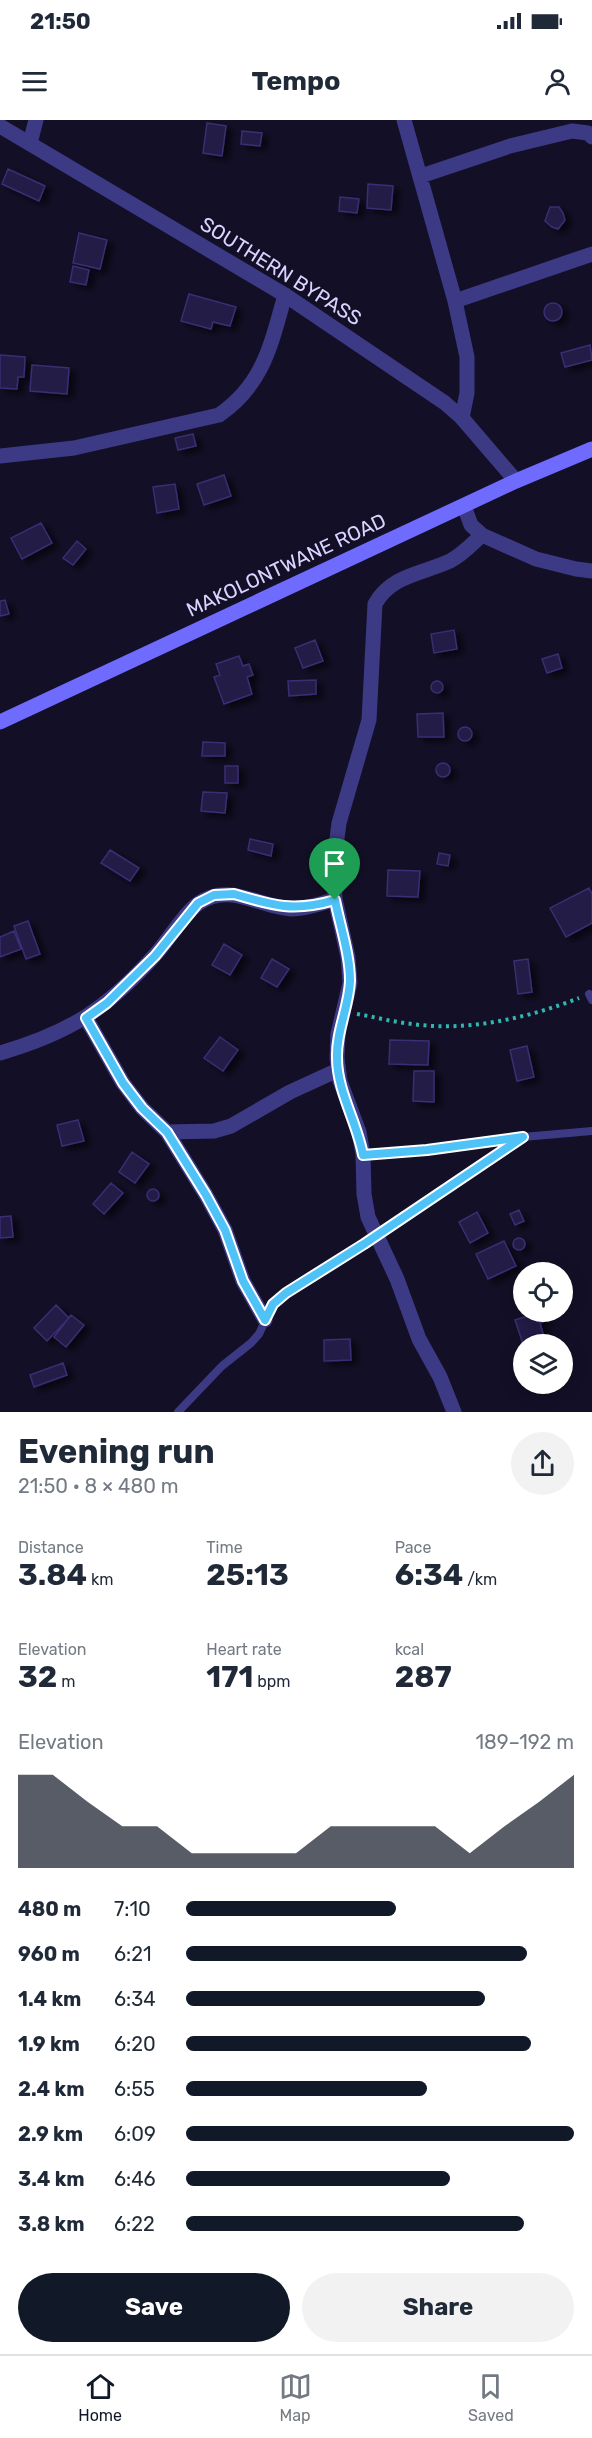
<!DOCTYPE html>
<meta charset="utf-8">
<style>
body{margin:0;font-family:Rubik,sans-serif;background:#f2f2f3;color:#1f2937;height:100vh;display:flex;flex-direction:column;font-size:22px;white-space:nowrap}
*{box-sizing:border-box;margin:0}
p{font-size:20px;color:#747a83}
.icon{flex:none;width:33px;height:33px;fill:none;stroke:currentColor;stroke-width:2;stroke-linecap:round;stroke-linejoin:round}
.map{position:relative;height:1292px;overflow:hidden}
.sheet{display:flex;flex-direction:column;background:#fff;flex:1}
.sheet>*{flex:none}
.tools{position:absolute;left:513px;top:1142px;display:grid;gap:12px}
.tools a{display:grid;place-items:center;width:60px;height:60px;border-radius:50%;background:#fff;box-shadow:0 3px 15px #0003;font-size:30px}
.pin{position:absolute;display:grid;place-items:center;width:51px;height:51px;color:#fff;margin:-62px -26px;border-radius:50% 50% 50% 0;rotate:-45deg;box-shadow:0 0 6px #0007}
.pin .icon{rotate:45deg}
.round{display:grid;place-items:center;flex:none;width:63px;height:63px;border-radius:32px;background:#f2f2f3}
.headline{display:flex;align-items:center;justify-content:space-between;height:102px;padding:0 18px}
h1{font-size:33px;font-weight:700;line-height:45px}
.stats{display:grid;grid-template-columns:repeat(3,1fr);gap:9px;height:102px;padding:6px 18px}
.stats div{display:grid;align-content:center}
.stats b{font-size:30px;font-weight:700}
.stats small{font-size:16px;font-weight:400}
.stats p{font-size:16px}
.chart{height:168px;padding:12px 18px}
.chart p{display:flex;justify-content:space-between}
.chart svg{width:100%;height:108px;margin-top:6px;fill:#111827;opacity:.7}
.primary-button{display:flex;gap:12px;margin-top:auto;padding:12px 18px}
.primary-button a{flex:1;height:69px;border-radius:36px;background:#111827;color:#fff;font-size:24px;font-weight:700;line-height:69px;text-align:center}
.primary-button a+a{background:#f2f2f3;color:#1f2937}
ul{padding:0 18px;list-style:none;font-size:20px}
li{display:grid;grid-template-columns:96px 72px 1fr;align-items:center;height:45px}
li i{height:15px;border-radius:8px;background:#111827}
.status{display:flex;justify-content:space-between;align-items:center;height:42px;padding:0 30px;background:#fff;direction:ltr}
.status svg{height:16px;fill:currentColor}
header{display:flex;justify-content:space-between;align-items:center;height:78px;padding:0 18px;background:#fff;font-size:27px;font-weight:700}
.menu{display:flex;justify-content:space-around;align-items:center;height:84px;border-top:2px solid #e0e1e3;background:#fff;font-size:16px;color:#747a83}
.menu a{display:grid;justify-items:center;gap:3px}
.menu .on{color:#111827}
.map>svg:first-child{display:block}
.building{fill:#241b47;stroke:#3b2d73;stroke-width:1.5;filter:url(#shadow)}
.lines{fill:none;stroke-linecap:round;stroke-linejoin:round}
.path{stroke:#2fb8b0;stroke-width:4;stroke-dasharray:3 4.5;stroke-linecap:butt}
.service{stroke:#3d3a85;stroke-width:8}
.minor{stroke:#3d3a85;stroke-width:15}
.tertiary{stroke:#3d3a85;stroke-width:15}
.secondary{stroke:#6f6bff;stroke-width:15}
.route-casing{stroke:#fff;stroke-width:12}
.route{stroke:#4fc3f7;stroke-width:8}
.labels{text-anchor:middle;stroke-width:4.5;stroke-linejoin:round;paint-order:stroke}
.street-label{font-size:20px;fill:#d9d4ff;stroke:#130f26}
</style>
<div class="status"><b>21:50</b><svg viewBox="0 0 49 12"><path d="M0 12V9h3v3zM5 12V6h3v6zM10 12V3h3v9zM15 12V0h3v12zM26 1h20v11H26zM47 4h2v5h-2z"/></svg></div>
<header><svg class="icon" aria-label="menu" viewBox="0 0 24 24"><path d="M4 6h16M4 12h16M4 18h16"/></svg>Tempo<svg class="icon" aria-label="person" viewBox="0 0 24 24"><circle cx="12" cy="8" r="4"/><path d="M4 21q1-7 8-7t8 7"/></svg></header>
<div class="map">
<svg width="592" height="1292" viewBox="0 0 592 1292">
<defs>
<filter id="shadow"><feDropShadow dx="6" dy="4" stdDeviation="3" flood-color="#0009"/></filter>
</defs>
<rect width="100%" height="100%" fill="#130f26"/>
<path class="building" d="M207,3L226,6L222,36L203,33Z
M242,11L262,13L260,26L241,24Z
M8,49L45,66L39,81L2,64Z
M368,64L393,66L391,90L367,88Z
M340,77L359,79L357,93L339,91Z
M550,87H559L563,93L565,100L558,109L552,107L545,101Z
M79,113L107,120L100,149L73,143Z
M73,146L89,150L86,165L70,162Z
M189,174L236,187L230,206L213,202L211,209L181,201Z
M544 192a9 9 0 1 1 18 0a9 9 0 1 1-18 0Z
M590,225L592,240L565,247L561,233Z
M0,235L25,237L24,257H18L17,269L0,268Z
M32,245L69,248L67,274L30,271Z
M193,314L196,326L178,330L175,318Z
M224,355L231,376L204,385L197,364Z
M175,364L179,389L157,393L153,367Z
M41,403L52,423L22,439L11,418Z
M77,421L86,429L73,445L63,438Z
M5,480L9,494L0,496V481Z
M454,510L457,529L434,533L431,514Z
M315,520L323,541L303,548L295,528Z
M558,534L562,548L547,553L542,539Z
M239,536L243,546L249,544L253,555L247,557L252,574L224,584L214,557L220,555L216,544Z
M316,560V574L289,576L288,561Z
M431 567a6 6 0 1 1 12 0a6 6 0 1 1-12 0Z
M443,593L444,617H418L417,594Z
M458 614a7 7 0 1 1 14 0a7 7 0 1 1-14 0Z
M203,622L225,623V636H202Z
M436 650a7 7 0 1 1 14 0a7 7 0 1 1-14 0Z
M225,646H238V663H225Z
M203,672L227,673L225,693L201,691Z
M250,719L273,724L271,736L248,730Z
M110,730L139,748L130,761L101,743Z
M439,733L450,735L448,746L437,744Z
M388,750L420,751L418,777L387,776Z
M589,768L592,774V803L566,817L550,788Z
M28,801L40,834L26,839L14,806Z
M14,811L21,829L0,837V817Z
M224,824L242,835L230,855L212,845Z
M272,839L289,849L277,867L261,858Z
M528,839L532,872L518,874L514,841Z
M220,917L238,930L223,951L204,938Z
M390,920L429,921L428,945L389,944Z
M527,926L534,957L517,961L510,930Z
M414,951H434V982L413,981Z
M78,1000L84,1021L62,1026L57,1005Z
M132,1032L149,1044L135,1063L119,1052Z
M111,1063L123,1073L104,1094L93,1084Z
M147 1075a6 6 0 1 1 12 0a6 6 0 1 1-12 0Z
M519,1090L524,1101L515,1105L510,1094Z
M477,1092L488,1113L470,1123L459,1102Z
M11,1096L13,1117L0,1118V1097Z
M513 1124a6 6 0 1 1 12 0a6 6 0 1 1-12 0Z
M504,1121L516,1146L488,1159L476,1134Z
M56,1185L69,1198L47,1221L34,1208Z
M540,1192L543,1202L540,1203L546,1224H524V1227L515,1200Z
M71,1195L84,1205L66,1227L54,1217Z
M350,1219L351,1240L324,1241V1220Z
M63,1243L67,1255L34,1267L30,1255Z"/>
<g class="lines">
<path class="path" d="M357,894C375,897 393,902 412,904C467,912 528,898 579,878"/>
<path class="service" d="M589,874L592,880
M363,1035L427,1030L523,1017L592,1011
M178,1292L222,1246L251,1223L259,1214L273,1184L286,1173L364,1124L523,1017"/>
<path class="minor" d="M404,0L455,181L467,237V273L462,298
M30,23L36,0
M421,56L510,26L572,11L588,13L592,17
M455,181L592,134
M0,336L74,328L219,295C264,264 271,224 285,175
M464,386L471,405L482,415L536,439L576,449L592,451
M86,898L123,963L142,988L167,1012L206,1075L225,1110L243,1161L265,1200
M0,933C69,913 107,889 155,835C168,821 184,793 199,783C229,762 259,787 291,789C305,789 321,784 335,779
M167,1012L214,1011L231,1006L290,972L338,950
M454,1292L440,1257L419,1219L397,1159L368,1097L364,1074L363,1035L359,1012L340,961L337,938L338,914L350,863L348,837L335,779L334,742L339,703L369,600L375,484C391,455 422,454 450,441C462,435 472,424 482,415"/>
<path class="tertiary" d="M0,6L285,175L445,283L462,298L516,361"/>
<path class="secondary" d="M0,602L516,361L592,329"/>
</g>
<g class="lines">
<defs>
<path id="route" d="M234,774C274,786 294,792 335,780C340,806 350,834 350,861C349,887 336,911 337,938C337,971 357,1002 363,1035L427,1030L523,1017L364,1124L286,1173L273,1184L265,1200L243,1161L225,1110L206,1075L167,1012L142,988L123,963L86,898L107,883L155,836L198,783L214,775Z"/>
</defs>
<use href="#route" class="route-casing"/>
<use href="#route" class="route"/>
</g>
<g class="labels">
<g class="street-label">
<text transform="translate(281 151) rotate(32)" y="7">SOUTHERN BYPASS</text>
<text transform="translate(286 445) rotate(-25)" y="7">MAKOLONTWANE ROAD</text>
</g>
</g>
</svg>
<div class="tools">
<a><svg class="icon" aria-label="locate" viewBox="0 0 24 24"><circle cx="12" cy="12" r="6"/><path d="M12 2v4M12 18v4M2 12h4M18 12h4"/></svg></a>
<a><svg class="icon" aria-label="layers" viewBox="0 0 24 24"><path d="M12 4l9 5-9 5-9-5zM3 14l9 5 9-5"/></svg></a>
</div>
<div class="pin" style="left:335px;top:780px;background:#1e9e55"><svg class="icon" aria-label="arrive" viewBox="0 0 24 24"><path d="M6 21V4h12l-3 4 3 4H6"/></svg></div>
</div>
<section class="sheet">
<div class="headline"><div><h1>Evening run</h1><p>21:50 · 8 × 480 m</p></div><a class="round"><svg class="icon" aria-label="share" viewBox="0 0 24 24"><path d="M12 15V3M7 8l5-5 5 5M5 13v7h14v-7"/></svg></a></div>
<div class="stats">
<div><p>Distance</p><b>3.84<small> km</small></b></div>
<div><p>Time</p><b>25:13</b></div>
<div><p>Pace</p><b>6:34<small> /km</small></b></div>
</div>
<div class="stats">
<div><p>Elevation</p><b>32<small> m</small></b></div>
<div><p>Heart rate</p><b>171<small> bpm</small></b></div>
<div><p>kcal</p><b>287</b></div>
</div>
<div class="chart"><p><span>Elevation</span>189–192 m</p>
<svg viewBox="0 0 160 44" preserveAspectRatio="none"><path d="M0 44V6L10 6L20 17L30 27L40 27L50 38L60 38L70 38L80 38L90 27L100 27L110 27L120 27L130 38L140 27L150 17L160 6V44z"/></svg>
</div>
<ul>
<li><b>480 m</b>7:10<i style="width:54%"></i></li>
<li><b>960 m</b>6:21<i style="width:88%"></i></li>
<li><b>1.4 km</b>6:34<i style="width:77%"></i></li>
<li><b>1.9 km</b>6:20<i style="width:89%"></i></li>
<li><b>2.4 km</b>6:55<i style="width:62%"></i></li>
<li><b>2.9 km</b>6:09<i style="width:100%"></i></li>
<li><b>3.4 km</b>6:46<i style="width:68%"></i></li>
<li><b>3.8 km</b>6:22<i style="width:87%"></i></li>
</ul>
<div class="primary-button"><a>Save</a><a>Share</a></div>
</section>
<nav class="menu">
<a class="on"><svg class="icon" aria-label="home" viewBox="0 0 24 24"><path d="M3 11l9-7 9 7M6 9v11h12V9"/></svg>Home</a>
<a><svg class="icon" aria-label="map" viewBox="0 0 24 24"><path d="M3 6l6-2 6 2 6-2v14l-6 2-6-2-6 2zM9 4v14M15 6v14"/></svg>Map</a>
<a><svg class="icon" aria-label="saved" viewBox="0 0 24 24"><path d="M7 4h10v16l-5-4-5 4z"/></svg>Saved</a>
</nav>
